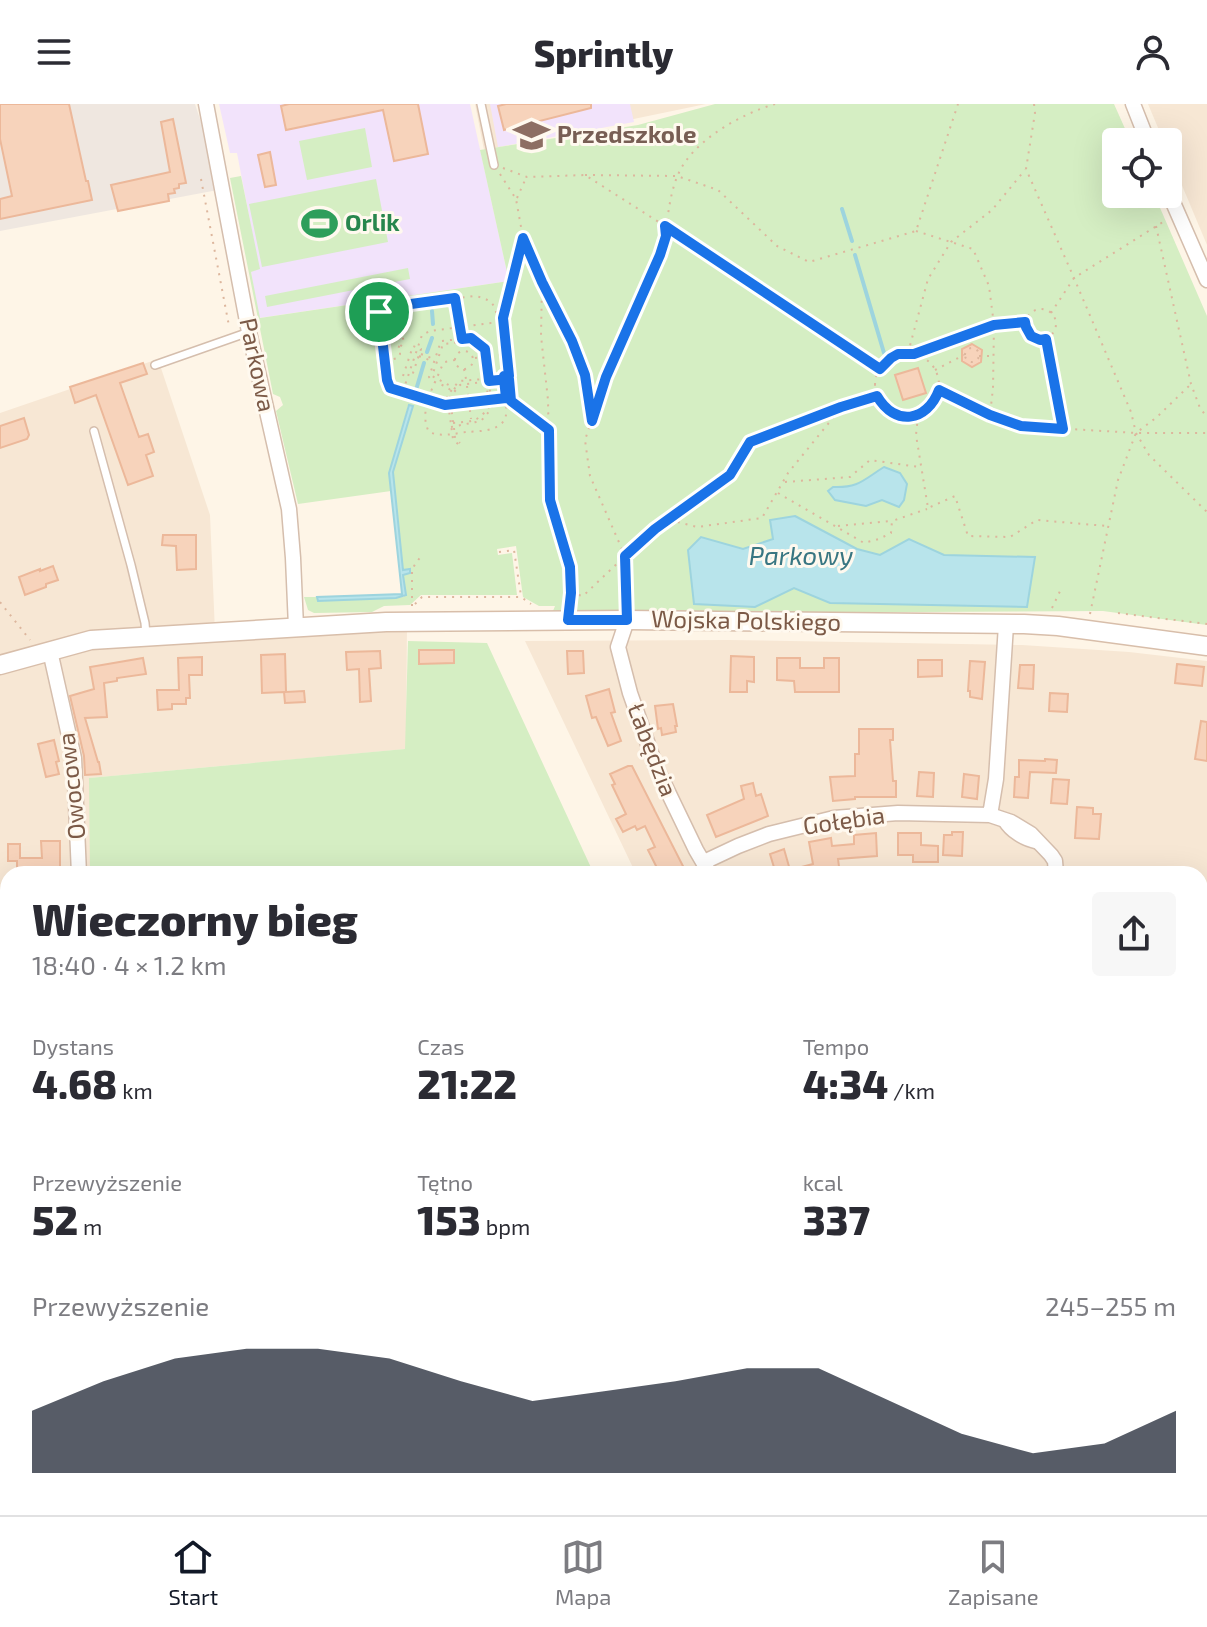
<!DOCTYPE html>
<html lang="pl">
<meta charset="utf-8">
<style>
body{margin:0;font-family:"Exo 2",sans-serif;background:#f7f7f7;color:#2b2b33;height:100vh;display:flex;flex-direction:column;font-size:30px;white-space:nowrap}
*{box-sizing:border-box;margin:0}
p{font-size:26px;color:#7c7c81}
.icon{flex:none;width:44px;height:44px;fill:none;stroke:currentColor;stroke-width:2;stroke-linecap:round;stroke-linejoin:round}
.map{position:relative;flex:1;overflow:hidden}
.details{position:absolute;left:0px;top:762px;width:1208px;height:650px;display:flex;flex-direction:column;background:#fff;border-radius:24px 24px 0 0;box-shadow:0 8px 32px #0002}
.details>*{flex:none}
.controls{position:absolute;left:1102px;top:24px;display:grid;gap:16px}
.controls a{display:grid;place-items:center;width:80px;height:80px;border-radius:8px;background:#fff;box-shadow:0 8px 32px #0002;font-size:40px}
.pin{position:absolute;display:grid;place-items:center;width:68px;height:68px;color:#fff;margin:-34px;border:4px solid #fff;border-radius:50%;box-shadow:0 2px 8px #0007}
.round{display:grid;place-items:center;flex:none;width:84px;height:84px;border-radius:8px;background:#f7f7f7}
.head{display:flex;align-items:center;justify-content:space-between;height:136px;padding:0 32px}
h1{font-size:44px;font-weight:800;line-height:60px}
.metrics{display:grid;grid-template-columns:repeat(3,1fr);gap:12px;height:136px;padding:8px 32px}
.metrics div{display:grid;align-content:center}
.metrics b{font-size:40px;font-weight:800}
.metrics small{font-size:22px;font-weight:400}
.metrics p{font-size:22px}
.chart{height:224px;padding:16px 32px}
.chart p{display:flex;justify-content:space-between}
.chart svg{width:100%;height:144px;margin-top:8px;fill:#111827;opacity:.7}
header{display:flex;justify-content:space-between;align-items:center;height:104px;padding:0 32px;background:#fff;font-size:36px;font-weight:800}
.tabs{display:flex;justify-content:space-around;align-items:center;height:112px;border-top:2px solid #e1e1e2;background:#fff;font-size:22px;color:#7c7c81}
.tabs a{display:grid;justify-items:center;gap:4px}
.tabs .selected{color:#111827}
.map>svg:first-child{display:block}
.residential{fill:#f7e7d4}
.industrial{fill:#efe7e0}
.education{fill:#f2e3fb}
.green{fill:#d5eec3}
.water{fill:#b8e4eb;stroke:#9dd4de;stroke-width:2}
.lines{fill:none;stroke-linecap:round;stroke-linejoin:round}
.stream{stroke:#9dd4de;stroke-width:4}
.building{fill:#f7d3bb;stroke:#ecb89a;stroke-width:2}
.lane-casing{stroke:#d5bead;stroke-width:10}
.street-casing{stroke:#d5bead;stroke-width:17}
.secondary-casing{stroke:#d8beaa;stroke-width:21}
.path{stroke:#ddb69d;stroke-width:2;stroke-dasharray:2 6;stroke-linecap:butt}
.lane{stroke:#fff;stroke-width:7}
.street{stroke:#fff;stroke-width:14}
.secondary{stroke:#fff;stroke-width:18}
.rail{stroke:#b8a2cb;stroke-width:4;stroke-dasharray:12 8;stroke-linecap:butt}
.route-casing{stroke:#fff;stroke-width:16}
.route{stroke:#1a73e8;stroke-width:10}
.labels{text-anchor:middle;stroke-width:6;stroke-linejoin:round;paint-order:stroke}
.education-label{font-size:24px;font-weight:bold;fill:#785e54;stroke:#fff9ef;text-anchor:start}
.leisure-label{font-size:24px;font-weight:bold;fill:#27864d;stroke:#fff9ef;text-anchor:start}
.street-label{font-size:24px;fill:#7c5a47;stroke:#fff9ef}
.water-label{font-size:26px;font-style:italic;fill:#397682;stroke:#fff9ef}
</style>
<header><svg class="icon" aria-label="menu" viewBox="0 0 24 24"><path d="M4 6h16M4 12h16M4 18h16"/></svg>Sprintly<svg class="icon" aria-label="person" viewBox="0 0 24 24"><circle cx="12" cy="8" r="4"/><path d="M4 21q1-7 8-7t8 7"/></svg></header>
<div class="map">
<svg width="1207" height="1411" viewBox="0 0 1207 1411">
<rect width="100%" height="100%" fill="#fef5e7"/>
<path class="residential" d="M475,0H706L484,46Z
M1148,0H1207V141L1168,48V38H1164Z
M158,255L210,411L215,528L407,518L406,645L90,674V770H8V1077H0V309Z
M728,536L1022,541L1129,548L1207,557V1411H490L484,1404H1200V770H636L525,537Z"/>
<path class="industrial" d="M0,0H195L223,85L0,127Z
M8,1295V1404H445L451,1411H0V1298Z"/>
<path class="education" d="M219,0H470L509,177L259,214L251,168L259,164L237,49H230Z
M490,0H630L634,18L498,43Z"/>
<path class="green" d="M715,0H1114L1131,38H1116V90H1154L1207,212V521L1103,507L697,509L553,507L555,502H539L523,493L516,442L497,445L498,451L512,449L517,491H421L410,501L384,502L372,508L314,509L308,506L304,493H317L318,497L404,493L403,470L410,469V465L403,467L393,368L412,302H408L389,369L391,387L298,400L276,307L283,301L280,293L273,290L230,74L241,72L260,165L251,168L260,214L509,177L480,46L638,21Z
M365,24L372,63L307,76L299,37Z
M376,75L388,138L262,163L249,100Z
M408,164L410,175L267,203L265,192Z
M408,537L487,539L594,770H90L89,674L405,645Z"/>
<path class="water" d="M409,301L413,302L393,368L403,466L410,465V469L403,471L406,491L396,494L318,497L317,493L402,490L389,369Z
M884,363L900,369L907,380L904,396L899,403L882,396L866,402L835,396L828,387L833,383C859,384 863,376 884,363Z
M795,412L857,445L880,451L909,435L944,451L1035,453L1027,503L830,499L794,484L755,503L694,500L688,446L701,433L743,445L773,435L770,416Z"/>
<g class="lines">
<path class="stream" d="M842,105L852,137
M855,151L884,249
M432,207L433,220
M427,248L432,234
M416,286L424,259
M0,1302L8,1299
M524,1404L529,1411"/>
</g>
<path class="building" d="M0,0H69L86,77H88L92,96L0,115V95L12,92L0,35Z
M289,0H418L428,50L394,57L383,6L286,26L281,2Z
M506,0H591V4L504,26L498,2Z
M173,15L186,79L179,80V84L174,85L175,89L168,90L169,97L118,107L111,81L170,68L161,18Z
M270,48L276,81L265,83L258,51Z
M972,240L982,246L981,258L972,263L962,257V245Z
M143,259L147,270L120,279L139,333L148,330L154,348L146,351L153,372L128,381L96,291L75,299L70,283Z
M918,264L926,289L903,296L895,271Z
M24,314L29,331L27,335L0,344V322Z
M163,431H196V465L177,466L176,442L162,441Z
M53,462L58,476L46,480V483L25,491L19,473L40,465V467Z
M419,546H454V559L419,560Z
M380,547L381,564L369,565L371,597L360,598L359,565L347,566L346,548Z
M567,547H583L584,569L568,570Z
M285,550L286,588L304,587L305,598L285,599L284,588L262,589L261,551Z
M731,552L754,553V578L747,577V588H730Z
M202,553V571H189L190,594H186V600H172V605L158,606L157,586H179L178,554Z
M143,554L146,570L117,574V577L104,579L107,613L85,614L98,658H99L101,670L85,671L84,652L70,592L94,585L90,563Z
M777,554H800V564H824V554H839V588H795L794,577L777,576Z
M918,556H942V572L918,573Z
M970,557L985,558L982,595L970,593V587H968Z
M1177,560L1204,563L1202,582L1175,579Z
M1020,561H1034L1033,585L1018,584Z
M609,585L615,608L611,609L621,637L608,642L596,613L592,614L586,592Z
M1050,589L1068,590L1067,608L1049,607Z
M673,600L677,622H675L676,628L662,631L661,624L658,625L655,602Z
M1201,617L1207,618V657L1195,655Z
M859,625H893V636H890L893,677H896V693H855V695L833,697L830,673L855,672V650H859Z
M54,636L59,657L56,658L59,670L46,673L38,640Z
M1045,655L1057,656L1056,669L1030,668L1028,694L1014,693L1015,673H1019V656L1045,657Z
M628,662H632L687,770H660L648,746L655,743L645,722L637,726L635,722L623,728L616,715L626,710L612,681L615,680L610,670Z
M919,668L934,669L933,693L917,692Z
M964,670L979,672L977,695L962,693Z
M1053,675L1069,676L1067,700L1051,699Z
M753,679L756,692L761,690L768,712L716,733L707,711L744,695L741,682Z
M1077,703L1093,704V710H1101L1099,735L1075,734Z
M952,728H963L962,752L943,751L944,731H952Z
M876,729L877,752L838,755L840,770H776L770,750L784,745L790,766L813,760L809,738L831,734L832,742L854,740V731Z
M898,729H921V741L938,742V758H913V751H898Z
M41,737H60V764H57V766H17V757H8V740H20V754H42Z"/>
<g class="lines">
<defs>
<path id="lane" d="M481,0L494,61
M155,261L249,228
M94,327L131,461L145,519L146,531
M1002,718C1009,730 1023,738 1037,741
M419,1404L424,1411
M377,1411L388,1404"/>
<path id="street" d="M206,0L249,228L289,405L293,454L296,523
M1133,0L1148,38
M1168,87L1207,176
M627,516L618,543L630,589L656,663L696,746L710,770
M50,547L74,654L79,770
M990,711L996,675L1006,521
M704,758L738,742L769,730L834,714L898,709L990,711L1011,718L1031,730L1051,751L1055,757L1056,770
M1200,890H1207
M0,990L8,991
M0,1090H8
M1200,1194H1207
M479,1404L486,1411
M834,1404V1411
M268,1411L282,1404"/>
<path id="secondary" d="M0,561L91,536L386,518L627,516L1024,520L1058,522L1207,542"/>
</defs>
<use href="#lane" class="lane-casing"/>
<use href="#street" class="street-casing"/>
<use href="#secondary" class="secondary-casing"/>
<path class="path" d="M775,0C741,10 691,37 677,73C667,98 668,126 660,151L606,273L585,336L590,372L625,452L655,425L730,371L750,338L841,303L877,292
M1034,0L1035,9L1026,65L1074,174L1131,308L1136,329L1149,351L1207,408
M1168,59L1175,74
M503,64L527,73L585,71L665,122L880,265
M500,70L516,95L523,134L542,178L541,232L548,296L550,396L570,463V499
M585,71L677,72L718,86L777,142L809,158L916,127L958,0
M201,75L229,222
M517,94L526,74
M1156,122L1191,280L1200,304L1207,313
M916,127L973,145L989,182L994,221L1025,218
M523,135L503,214L511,297L547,324
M542,179L572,237L585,271L592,315
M455,195L462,232
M1026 220a15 15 0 1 1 30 0a15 15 0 1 1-30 0Z
M1051,209L1074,174L1166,116
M1046,236L1063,324
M965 251a7 7 0 1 1 14 0a7 7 0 1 1-14 0Z
M455 256a9 9 0 1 1 18 0a9 9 0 1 1-18 0Z
M908,249L928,175L951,138L992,106L1025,66
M875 281a32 32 0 1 1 64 0a32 32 0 1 1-64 0Z
M421,250L434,255
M916,250L994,221L993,284L990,311
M419,252L432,257
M979,252H992
M475,254L500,251
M455,256L445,258L442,262C434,282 418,307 429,328C441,333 453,330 466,328C478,327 498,328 505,315C510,307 499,215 495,204C491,196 484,194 475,192L389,203L382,205L379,208L387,276L390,284C408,290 426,299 445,301L506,294
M386,257L398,254L400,250V243L396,242L393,237C395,229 403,226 402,218L396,215L391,219L392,224C397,228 403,231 404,238L400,243
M464,265L466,275
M935,266L964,251
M403,272L413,242L421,245L411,275
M490,274L504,272
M490,277L504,275
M467,282L471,315
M939,286L990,311L1021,322L1136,329H1207
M403,287L422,231L430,227L498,218
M918,312L916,331L928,404L955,392L968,432L1010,433L1037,416L1107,422
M453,318L450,293L460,281L484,278
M453,319C472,317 477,319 489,303L483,247L470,237L443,240L432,272L456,285
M451,323L481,317L492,304L485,245L471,234L441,237L429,273C434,281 445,279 451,287
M454,324L455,334L460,339
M458,340L453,335L447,292L459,277L484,275
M785,378L850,373L870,356L919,363
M778,389L864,439L879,435L891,429L892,417L927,405
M670,416L697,423L762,414L788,369L841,304
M838,422L891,417
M499,448L514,446L521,492
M625,453L627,499
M571,489L583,492L624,453
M0,498L30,536
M415,500L422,493H521L531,500
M412,502V465L421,452
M1052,504L1062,483
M1118,509L1207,520
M1090,510L1118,376L1136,329L1157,313L1191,280
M249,1411L255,1408"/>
<use href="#lane" class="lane"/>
<use href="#street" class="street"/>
<use href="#secondary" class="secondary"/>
<path class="rail" d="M403,195L404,206"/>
</g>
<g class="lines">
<defs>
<path id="route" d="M379,208L382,205L389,203L455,194L462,235L471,234L485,245L489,277L509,275L511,297L549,326L550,396L570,463L571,489L568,516H627L625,452L655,425L730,371L750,338L841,303L877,292C895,323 927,318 939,286L990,311L1021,322L1063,325L1046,235L1040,236L1031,232L1026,223L1025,218L994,221L914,250H898L891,254L880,265L665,122L666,132L660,151L606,273L592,317L585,271L572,237L542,178L523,134L503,214L509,272H504V275L506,294L445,301L390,284L387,276L379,208"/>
</defs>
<use href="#route" class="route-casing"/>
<use href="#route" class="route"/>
</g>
<defs>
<symbol id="school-bare" viewBox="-9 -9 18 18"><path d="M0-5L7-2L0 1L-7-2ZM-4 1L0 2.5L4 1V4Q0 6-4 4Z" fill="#8d6e63" stroke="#fff9ef" stroke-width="2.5" paint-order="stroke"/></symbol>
<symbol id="stadium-bare" viewBox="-9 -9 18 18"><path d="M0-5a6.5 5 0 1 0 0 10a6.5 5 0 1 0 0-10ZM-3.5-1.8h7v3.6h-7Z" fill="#2e9e5b" stroke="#fff9ef" stroke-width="2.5" paint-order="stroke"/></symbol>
</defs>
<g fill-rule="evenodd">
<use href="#school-bare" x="506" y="6" width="51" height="51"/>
<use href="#stadium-bare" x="294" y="94" width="51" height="51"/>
</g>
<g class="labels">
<g class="education-label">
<text x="557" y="39">Przedszkole</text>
</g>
<g class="leisure-label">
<text x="345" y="127">Orlik</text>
</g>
<g class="street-label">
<text transform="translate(257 261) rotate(78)" y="8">Parkowa</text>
<text transform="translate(746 517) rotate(1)" y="8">Wojska Polskiego</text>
<text transform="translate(652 646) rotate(69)" y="8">Łabędzia</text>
<text transform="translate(72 682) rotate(-96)" y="8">Owocowa</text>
<text transform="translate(844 717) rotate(-8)" y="8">Gołębia</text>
</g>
<g class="water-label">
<text x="801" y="461">Parkowy</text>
</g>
</g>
</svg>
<div class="controls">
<a><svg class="icon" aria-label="locate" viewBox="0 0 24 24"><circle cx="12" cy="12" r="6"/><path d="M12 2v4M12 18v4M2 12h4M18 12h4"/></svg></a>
</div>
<div class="pin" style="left:379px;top:208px;background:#1e9e55"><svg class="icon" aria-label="arrive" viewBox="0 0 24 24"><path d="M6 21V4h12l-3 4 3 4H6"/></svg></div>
<section class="details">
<div class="head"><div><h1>Wieczorny bieg</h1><p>18:40 · 4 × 1.2 km</p></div><a class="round"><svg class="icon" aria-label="share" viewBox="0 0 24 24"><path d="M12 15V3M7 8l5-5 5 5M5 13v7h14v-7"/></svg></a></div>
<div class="metrics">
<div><p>Dystans</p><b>4.68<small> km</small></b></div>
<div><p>Czas</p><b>21:22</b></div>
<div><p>Tempo</p><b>4:34<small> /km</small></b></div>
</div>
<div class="metrics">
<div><p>Przewyższenie</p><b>52<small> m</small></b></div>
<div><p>Tętno</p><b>153<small> bpm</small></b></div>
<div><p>kcal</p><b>337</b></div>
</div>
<div class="chart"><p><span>Przewyższenie</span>245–255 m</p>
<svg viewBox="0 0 160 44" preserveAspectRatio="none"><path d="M0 44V25L10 16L20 9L30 6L40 6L50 9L60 16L70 22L80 19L90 16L100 12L110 12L120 22L130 32L140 38L150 35L160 25V44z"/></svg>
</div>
</section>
</div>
<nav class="tabs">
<a class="selected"><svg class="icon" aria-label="home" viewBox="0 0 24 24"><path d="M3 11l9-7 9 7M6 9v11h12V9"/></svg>Start</a>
<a><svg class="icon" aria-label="map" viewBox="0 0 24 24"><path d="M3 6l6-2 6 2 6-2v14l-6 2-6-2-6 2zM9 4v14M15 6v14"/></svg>Mapa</a>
<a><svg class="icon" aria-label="saved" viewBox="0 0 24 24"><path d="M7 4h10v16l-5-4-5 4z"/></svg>Zapisane</a>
</nav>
